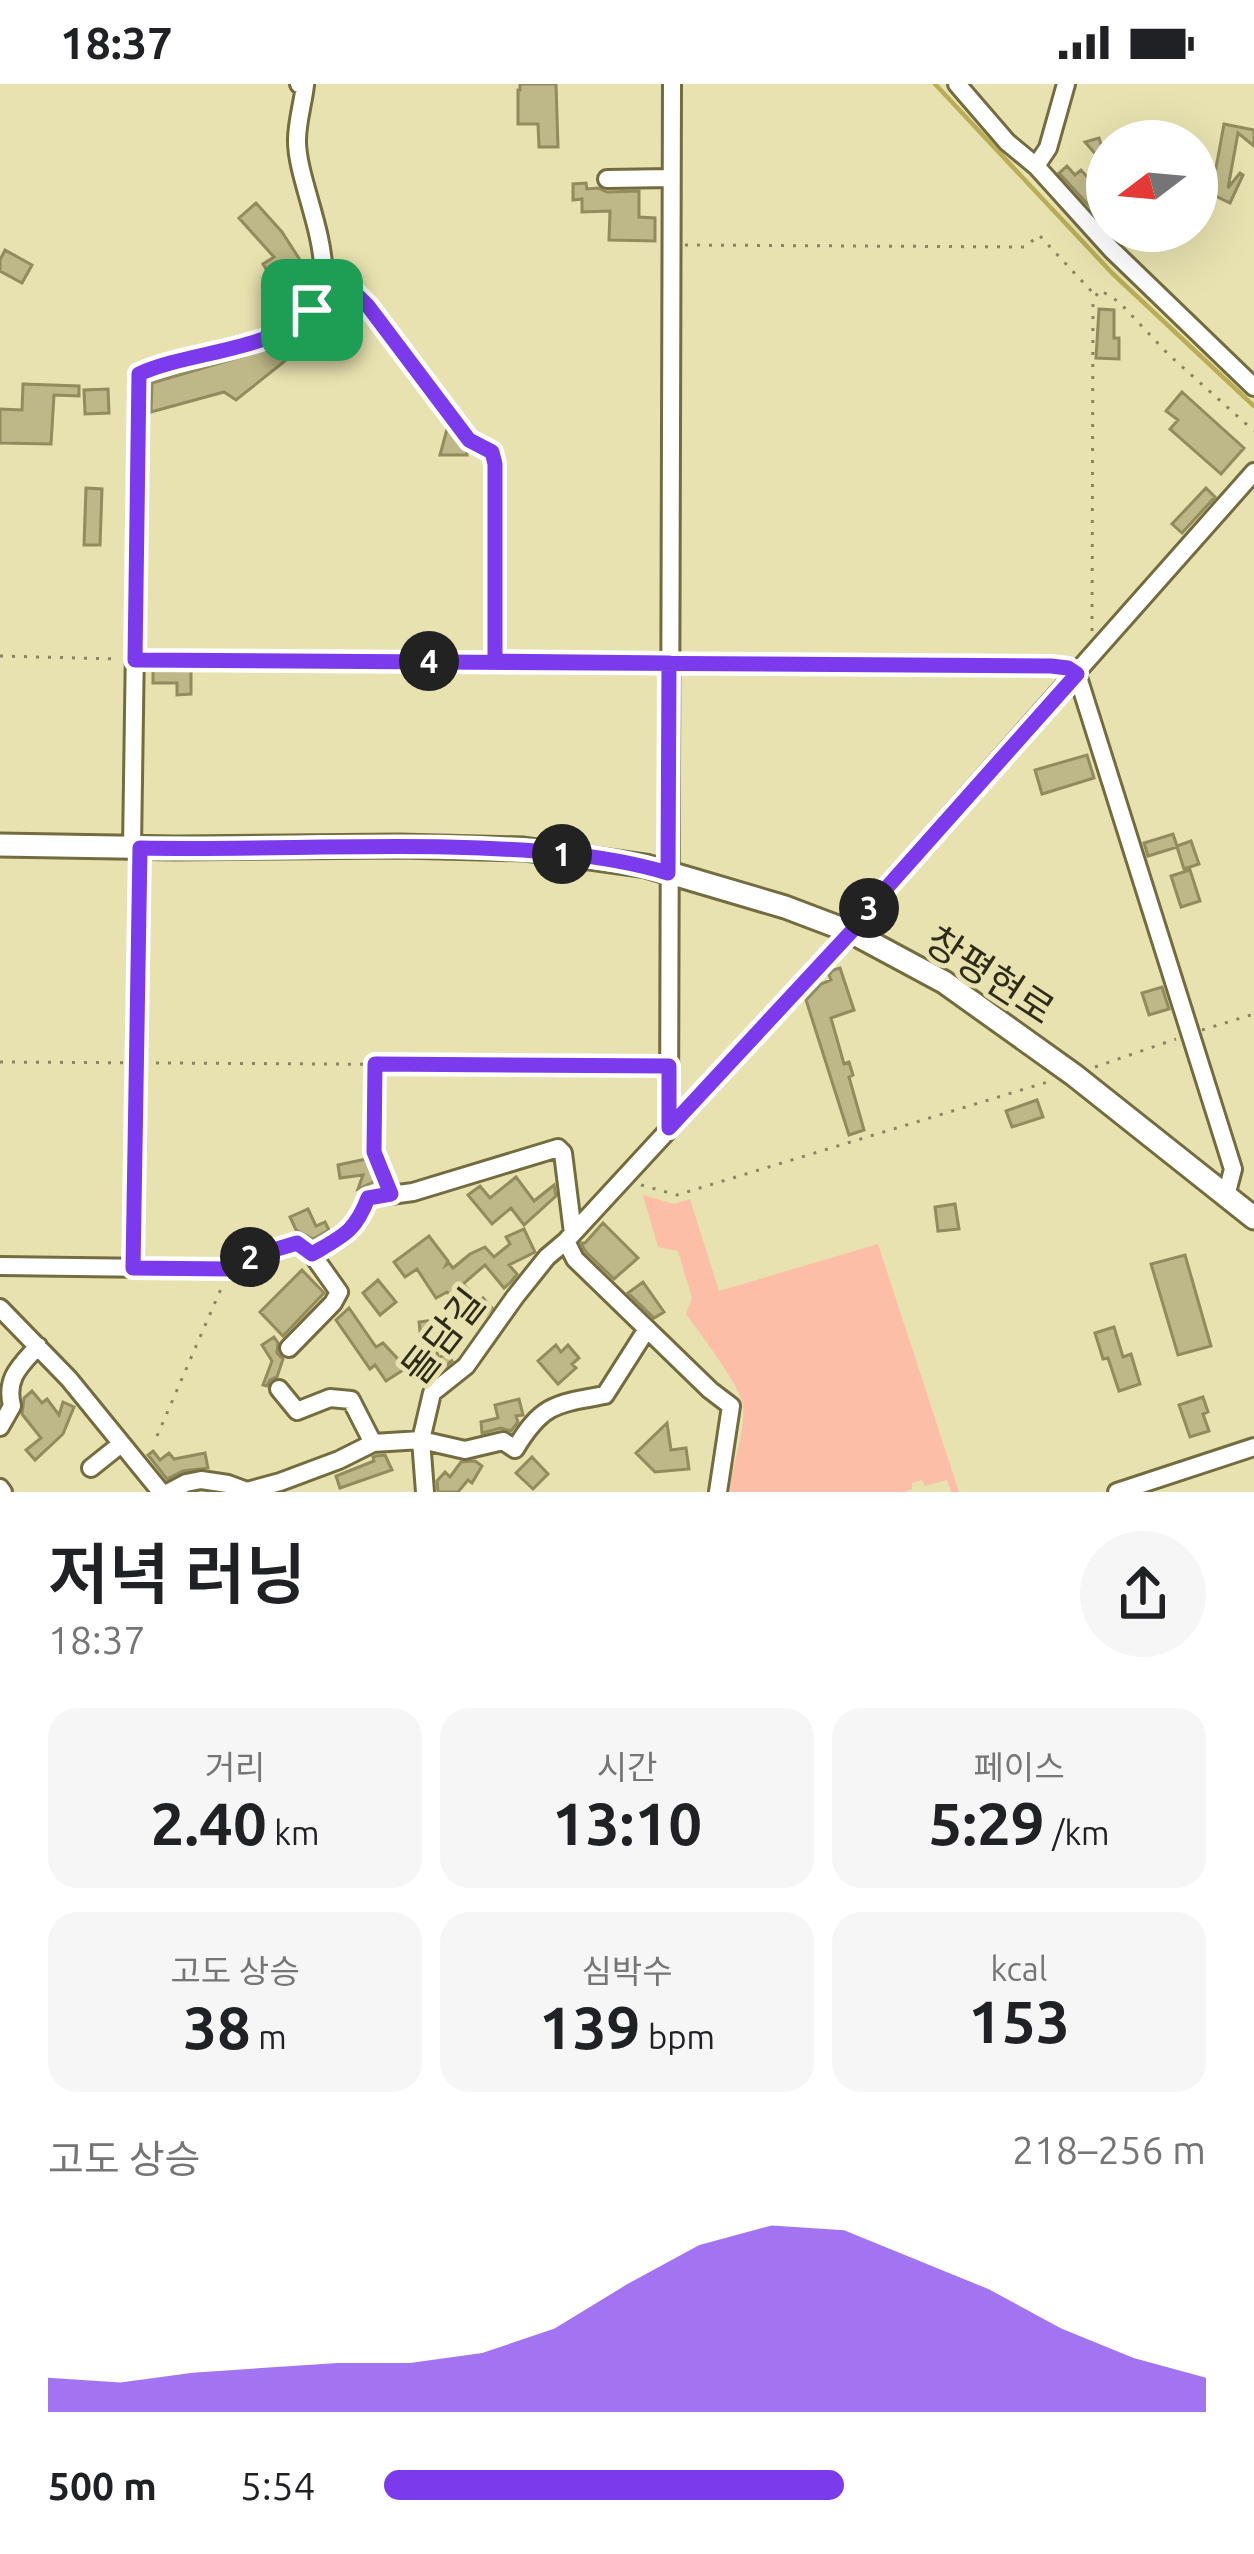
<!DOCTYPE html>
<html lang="ko">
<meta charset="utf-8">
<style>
body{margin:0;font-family:Ubuntu,"Noto Sans KR",sans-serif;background:#f6f6f6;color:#202124;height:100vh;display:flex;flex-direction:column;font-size:45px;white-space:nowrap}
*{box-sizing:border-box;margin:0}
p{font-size:39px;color:#757577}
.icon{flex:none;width:66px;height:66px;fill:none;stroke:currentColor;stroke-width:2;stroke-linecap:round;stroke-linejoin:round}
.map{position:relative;height:1408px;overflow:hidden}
.details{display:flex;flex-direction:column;background:#fff;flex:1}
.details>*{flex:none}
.needle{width:78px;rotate:254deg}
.buttons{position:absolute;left:1086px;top:36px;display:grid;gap:24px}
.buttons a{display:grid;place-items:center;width:132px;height:132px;border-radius:50%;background:#fff;box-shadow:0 12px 48px #0002;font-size:60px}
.pin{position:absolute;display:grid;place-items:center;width:102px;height:102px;color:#fff;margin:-51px;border-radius:24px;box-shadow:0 6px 18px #0006}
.km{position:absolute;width:60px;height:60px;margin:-30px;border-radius:50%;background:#222;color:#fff;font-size:33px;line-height:60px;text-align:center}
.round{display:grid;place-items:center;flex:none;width:126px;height:126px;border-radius:63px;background:#f6f6f6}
.summary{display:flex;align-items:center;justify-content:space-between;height:204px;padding:0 48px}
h1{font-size:66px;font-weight:600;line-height:90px}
.metrics{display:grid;grid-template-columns:repeat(3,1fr);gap:18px;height:204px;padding:12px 48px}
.metrics div{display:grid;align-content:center;border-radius:30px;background:#f6f6f6;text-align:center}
.metrics b{font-size:60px;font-weight:600}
.metrics small{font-size:33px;font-weight:400}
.metrics p{font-size:33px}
.chart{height:336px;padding:24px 48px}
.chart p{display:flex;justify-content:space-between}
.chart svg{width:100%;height:216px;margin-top:12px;fill:#7c3aed;opacity:.7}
ul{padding:0 48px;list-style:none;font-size:39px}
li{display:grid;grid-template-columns:192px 144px 1fr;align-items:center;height:90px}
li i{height:30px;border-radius:15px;background:#7c3aed}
.status{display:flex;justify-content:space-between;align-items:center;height:84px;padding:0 60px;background:#fff;direction:ltr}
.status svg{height:33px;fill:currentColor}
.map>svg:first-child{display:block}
.green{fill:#fcbea6}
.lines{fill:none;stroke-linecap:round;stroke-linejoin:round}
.stream{stroke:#b9ad56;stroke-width:4.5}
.building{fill:#beb888;stroke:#918b5d;stroke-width:3}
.minor-casing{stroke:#726c3f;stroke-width:22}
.major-casing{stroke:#726c3f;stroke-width:27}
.path{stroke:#898562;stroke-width:3;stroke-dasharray:3 9;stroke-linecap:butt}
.minor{stroke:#fff;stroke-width:16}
.major{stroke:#fff;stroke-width:21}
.route-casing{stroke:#fff;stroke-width:24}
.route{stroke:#7c3aed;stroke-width:15}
.labels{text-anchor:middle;stroke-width:10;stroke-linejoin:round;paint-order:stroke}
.street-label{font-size:39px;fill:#2e2c18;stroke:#e8e2b0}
</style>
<div class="status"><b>18:37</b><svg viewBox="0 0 49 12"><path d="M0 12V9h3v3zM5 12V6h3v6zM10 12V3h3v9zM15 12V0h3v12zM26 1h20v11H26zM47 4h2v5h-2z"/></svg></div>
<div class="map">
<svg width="1254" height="1408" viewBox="0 0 1254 1408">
<rect width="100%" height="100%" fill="#e8e2b0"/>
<path class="green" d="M643,1111L674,1120L690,1115L719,1207L878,1160L959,1408H951L947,1396L925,1402L922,1396L912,1399V1405L904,1408H730C731,1379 746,1350 743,1321C741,1303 699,1248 686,1230L692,1214L678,1167L658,1163Z"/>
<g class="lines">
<path class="stream" d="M935,0L1112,189L1254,322"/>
</g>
<path class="building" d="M520,0H556L558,63H539L538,40H518V6H520Z
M1224,40L1254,46V62L1238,49L1228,104L1240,89L1243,91L1230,119L1201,105L1211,82L1216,84Z
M1099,54L1107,79V132L1102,136L1059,89L1067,82L1075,91L1081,86L1089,95L1105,81L1085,58Z
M586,99L587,105L598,104L607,108L639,107V133L655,134V157L609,156L610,127L582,128V115L573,116V100Z
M256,119L282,148L300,176L291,182L298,193L279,206L263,180L274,173L239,134Z
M5,166L32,181L22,199L0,187V176Z
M1099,225L1114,226V254H1119V275L1096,274Z
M281,261L285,277L236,316L224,308L151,328L152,299Z
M23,300L79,302V312L54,311L51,360L0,359V325L22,326Z
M108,305L109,329L85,330L84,306Z
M1182,308L1244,364L1221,390L1170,345L1178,336L1166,327Z
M447,345L465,358L467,371H440Z
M86,404L102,405L100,461H84Z
M1206,404L1215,413L1182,449L1172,440Z
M153,586H191V610L177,611V599H153Z
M1087,671L1094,694L1042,710L1035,686Z
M1173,750L1177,762L1191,757L1199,780L1184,785L1177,763L1148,772L1144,759Z
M1190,786L1200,817L1181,823L1171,792Z
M840,884L854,926L831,934L844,980L849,978L853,991L849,993L864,1046L849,1051L806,916L821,900L831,896L829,891L833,886Z
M1162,903L1169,925L1149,931L1142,909Z
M1037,1016L1043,1033L1012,1043L1006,1027Z
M371,1074L380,1095L358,1105L363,1091L340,1094L338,1081Z
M516,1093L534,1117L554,1101L556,1112L524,1141L511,1124L492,1140L468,1111L480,1102L490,1114Z
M955,1120L959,1145L938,1147L935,1123Z
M308,1125L316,1142L325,1138L329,1146L313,1155L296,1146L290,1133Z
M603,1139L638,1174L614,1195L585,1167L581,1159H585Z
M524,1145L535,1168L509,1181L517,1190L511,1198L504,1204L485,1181L463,1200L480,1217L483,1214L492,1224L473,1243L466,1235L469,1231L447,1208L436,1214L417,1185L405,1193L394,1178L429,1152L448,1177L446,1181L449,1179L453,1184L470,1170L485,1163L494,1173L510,1160L506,1153Z
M1185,1171L1211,1262L1178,1271L1151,1180Z
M302,1186L324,1209L283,1252L260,1228Z
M378,1196L396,1218L380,1231L363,1209Z
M643,1198L664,1228L654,1234L628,1209Z
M349,1224L376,1263L383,1259L398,1275L408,1269L414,1279L386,1297L375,1281L370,1285L336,1236Z
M434,1236L438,1274L448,1269L452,1277L436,1290L425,1271L423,1273L419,1238Z
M1114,1243L1123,1273L1131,1270L1140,1300L1119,1307L1108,1274L1103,1275L1095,1249Z
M274,1253L278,1259L277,1269L283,1275L277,1293L270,1296L267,1302L263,1301L272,1277L262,1261Z
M556,1261L561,1268L568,1261L579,1274L572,1280L576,1284L558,1300L538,1277Z
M32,1307L42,1319L47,1315L59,1331L63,1318L74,1323L63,1350L35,1376L26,1366L41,1354L22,1330L24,1314Z
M1203,1313L1208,1328L1203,1330L1209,1347L1190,1353L1179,1321Z
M519,1315L523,1331L516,1332L518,1338L511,1347L501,1344L482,1349L481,1338L498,1334L495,1321Z
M667,1339L671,1366L686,1364L689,1385L655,1388L636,1369Z
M153,1367L160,1376L169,1369L174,1375L205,1369L208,1384L183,1387L167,1395L148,1371Z
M385,1371L392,1386L340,1404L336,1392L374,1377L373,1373L376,1372Z
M532,1373L548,1390L533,1405L516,1389Z
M475,1377L482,1382L472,1399L468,1396L458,1408H438L437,1397L445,1388L450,1393L461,1378Z"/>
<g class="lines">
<defs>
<path id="minor" d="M957,0L1007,58L1036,82
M1066,0L1048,64L1036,82L1111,165L1254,303
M607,95L671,94
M1077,590L1233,1085L1226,1112
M132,764L139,290C190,268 249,267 298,239C356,204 296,106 297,56C297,38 303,19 305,1L299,0
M669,1044L672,0
M566,1157L575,1175L710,1306L731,1322L718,1408
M0,1182L229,1185L247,1173L297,1159L312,1170C345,1152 354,1150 368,1114L413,1108L558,1064L563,1069L573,1149
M0,1224L69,1295L161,1408
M289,1264L333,1219L339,1208L312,1170
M279,1305L297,1327L330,1314L351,1316L373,1359
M0,1343L12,1322C5,1294 20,1282 38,1262
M91,1384L121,1360
M0,1404L3,1408
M169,1408L186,1399L201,1396L228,1400L247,1407L280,1398L339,1376L373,1359L421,1356L465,1366L503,1357L515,1365C542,1320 555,1320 605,1311L647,1245
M425,1408L421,1356L432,1309L466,1282L515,1213L547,1173L566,1157L851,848L874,817L1254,388
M1117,1408L1254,1363"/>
<path id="major" d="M0,761L175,764L399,762L524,765L646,782L785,823L851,848L944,898L1074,991L1254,1134"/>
</defs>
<use href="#minor" class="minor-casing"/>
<use href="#major" class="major-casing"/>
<path class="path" d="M685,161L1025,163L1039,151L1094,210
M331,222L355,209L469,356L492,367L495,380V574
M1092,547L1093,216L1100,206L1119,218L1169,271L1254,347
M0,572L117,575
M151,576L657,579
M685,579L1059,583
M1202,946L1254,930
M0,978L652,982
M375,982L374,1068L385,1096
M1095,983L1176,955
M641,1101L677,1111L1051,997
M133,1170L140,778
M157,1352L224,1198"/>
<use href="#minor" class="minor"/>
<use href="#major" class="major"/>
</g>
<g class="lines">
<defs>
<path id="route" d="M312,226L324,225L355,209L368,222L469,356L492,368L495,380V577L669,579L668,789C597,768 521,765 447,763C345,761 243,766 140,764L133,1184L229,1185L247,1174L297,1159L312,1170C343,1152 355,1148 368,1114L391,1110L374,1068L375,980L669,982V1044L851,848L874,818L1077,590L1068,584L1051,582L135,576L139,290C189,267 275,267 312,226"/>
</defs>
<use href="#route" class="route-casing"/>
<use href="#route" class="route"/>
</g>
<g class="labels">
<g class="street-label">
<text transform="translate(990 891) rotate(33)" y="14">창평현로</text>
<text transform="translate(443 1252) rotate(-52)" y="14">돌담길</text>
</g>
</g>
</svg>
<div class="buttons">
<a><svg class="needle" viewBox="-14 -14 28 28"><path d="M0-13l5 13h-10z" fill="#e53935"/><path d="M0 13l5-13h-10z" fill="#757577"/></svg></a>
</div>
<div class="pin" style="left:312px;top:226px;background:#1e9e55"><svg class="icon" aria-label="arrive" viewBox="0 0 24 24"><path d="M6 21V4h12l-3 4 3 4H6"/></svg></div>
<b class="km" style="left:562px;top:770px">1</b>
<b class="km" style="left:250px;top:1173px">2</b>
<b class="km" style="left:869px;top:824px">3</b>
<b class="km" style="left:429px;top:577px">4</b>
</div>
<section class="details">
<div class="summary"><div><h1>저녁 러닝</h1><p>18:37</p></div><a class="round"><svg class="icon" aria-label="share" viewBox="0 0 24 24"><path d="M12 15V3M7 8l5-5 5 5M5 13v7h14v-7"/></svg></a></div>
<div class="metrics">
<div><p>거리</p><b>2.40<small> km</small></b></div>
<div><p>시간</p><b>13:10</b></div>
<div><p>페이스</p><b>5:29<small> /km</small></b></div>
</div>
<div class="metrics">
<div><p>고도 상승</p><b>38<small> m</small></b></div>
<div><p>심박수</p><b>139<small> bpm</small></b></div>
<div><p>kcal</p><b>153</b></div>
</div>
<div class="chart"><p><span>고도 상승</span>218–256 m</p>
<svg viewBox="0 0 160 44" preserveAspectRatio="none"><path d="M0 44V37L10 38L20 36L30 35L40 34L50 34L60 32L70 27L80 18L90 10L100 6L110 7L120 13L130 19L140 27L150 33L160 37V44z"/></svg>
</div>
<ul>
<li><b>500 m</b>5:54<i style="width:56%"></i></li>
</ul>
</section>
